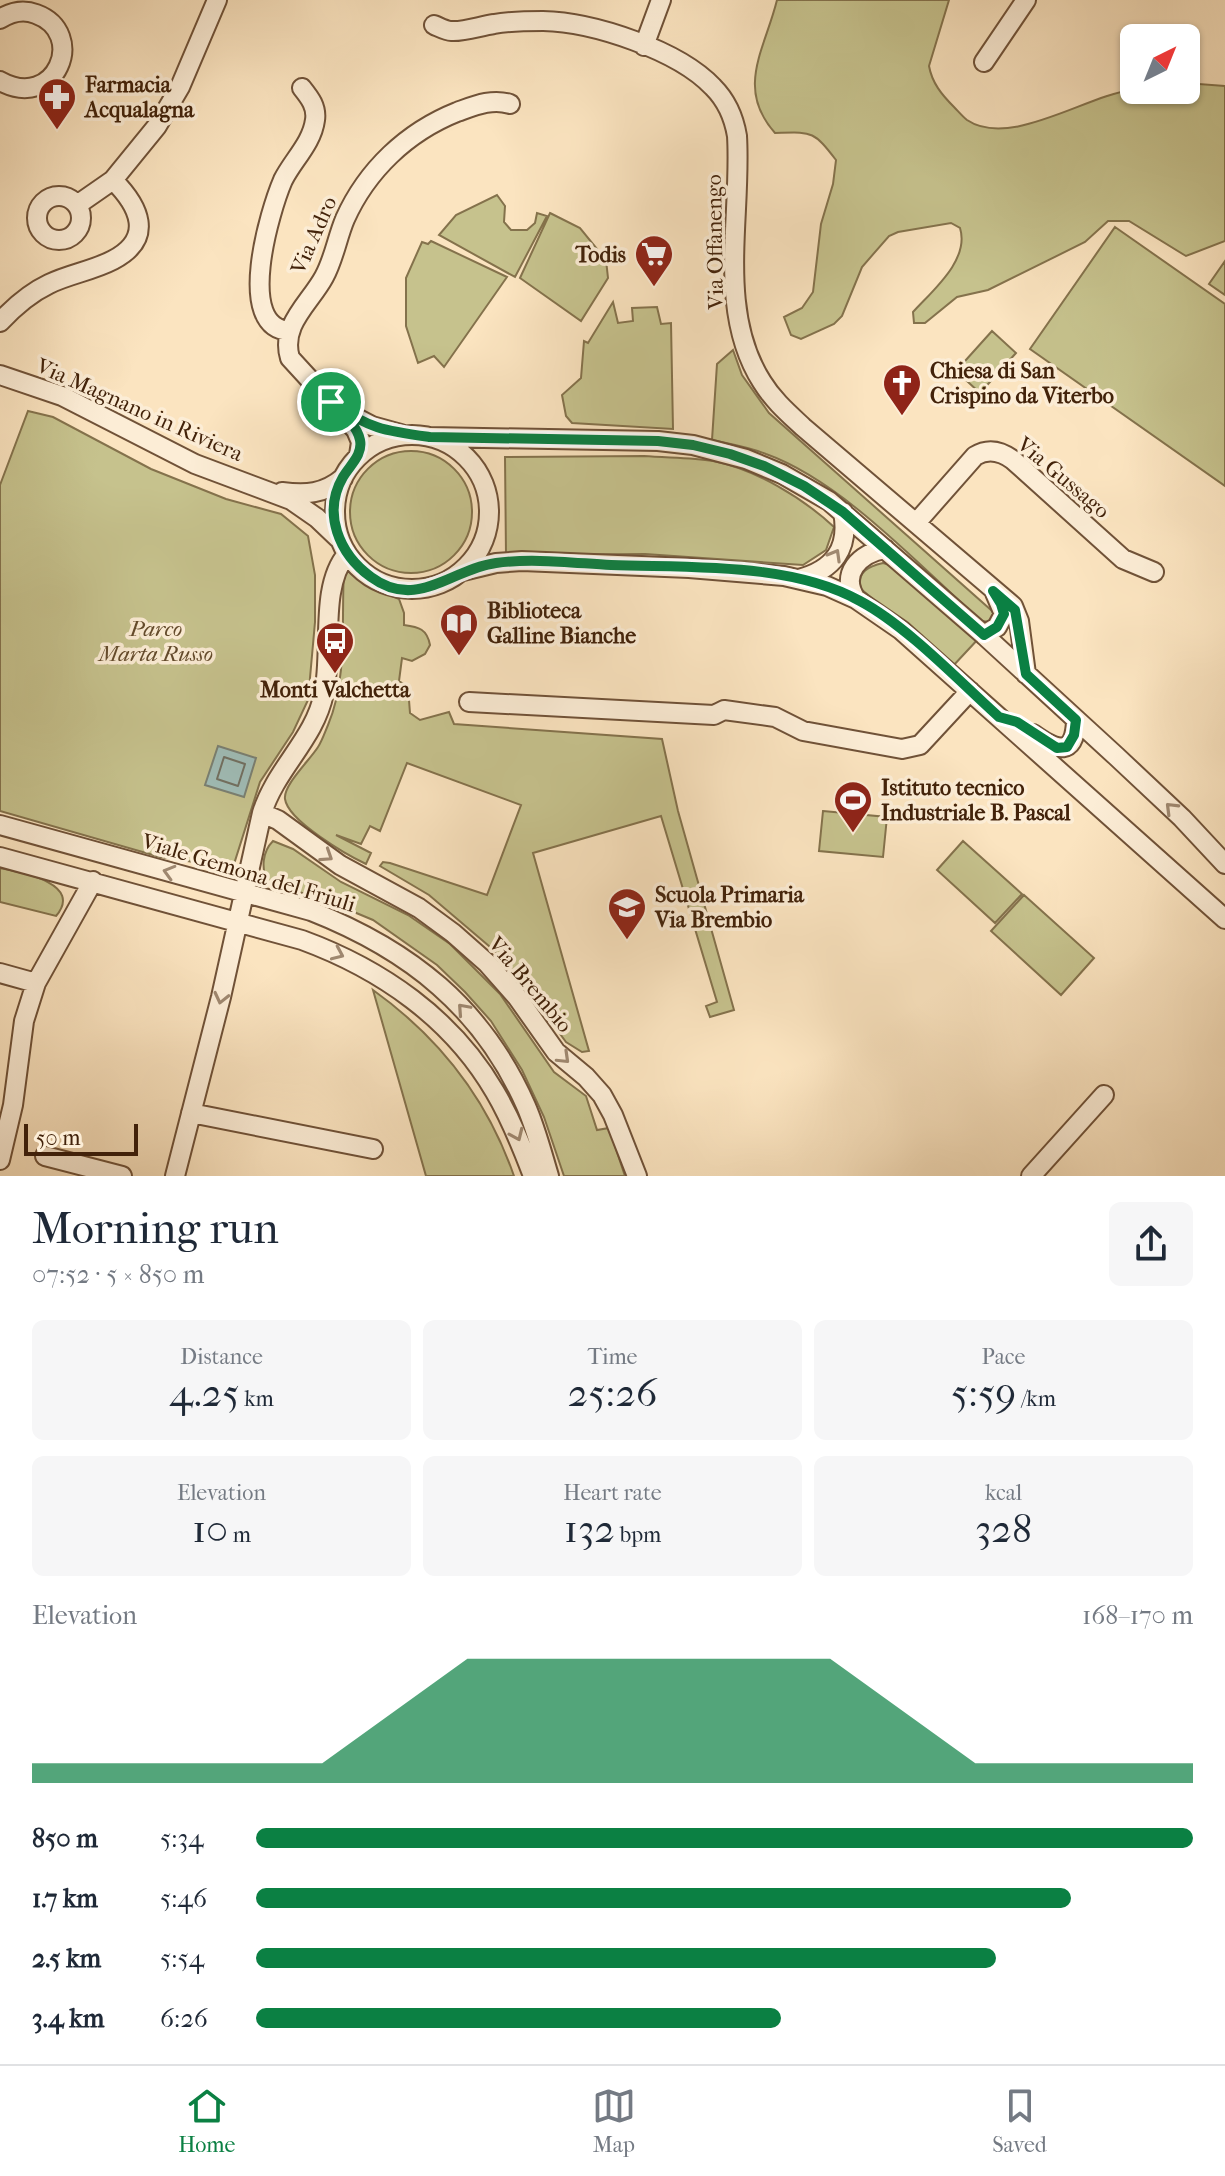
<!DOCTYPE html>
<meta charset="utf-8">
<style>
body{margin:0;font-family:"IM FELL French Canon",serif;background:#f6f6f7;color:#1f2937;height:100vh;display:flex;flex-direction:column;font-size:30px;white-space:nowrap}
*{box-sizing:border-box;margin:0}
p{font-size:26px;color:#747a83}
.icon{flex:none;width:44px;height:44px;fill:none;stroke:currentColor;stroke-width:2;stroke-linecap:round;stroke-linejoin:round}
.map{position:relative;height:1176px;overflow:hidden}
.sheet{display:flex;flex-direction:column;background:#fff;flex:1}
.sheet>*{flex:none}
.needle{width:52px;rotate:43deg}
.tools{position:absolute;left:1120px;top:24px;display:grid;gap:16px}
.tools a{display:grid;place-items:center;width:80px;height:80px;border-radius:12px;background:#fff;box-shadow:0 2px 6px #0004;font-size:40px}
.scale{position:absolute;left:24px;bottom:20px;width:114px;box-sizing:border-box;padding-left:8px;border:4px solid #42220a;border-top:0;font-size:22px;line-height:28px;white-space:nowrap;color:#42220a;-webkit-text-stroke:6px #fcedd6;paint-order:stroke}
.pin{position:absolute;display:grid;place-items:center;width:68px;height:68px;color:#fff;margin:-34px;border:4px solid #fff;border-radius:50%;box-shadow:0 2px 8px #0007}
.round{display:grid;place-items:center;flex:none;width:84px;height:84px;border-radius:12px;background:#f6f6f7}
.headline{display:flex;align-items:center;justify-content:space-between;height:136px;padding:0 32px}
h1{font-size:44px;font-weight:600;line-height:60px}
.stats{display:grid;grid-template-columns:repeat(3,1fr);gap:12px;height:136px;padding:8px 32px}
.stats div{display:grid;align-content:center;border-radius:12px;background:#f6f6f7;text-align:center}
.stats b{font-size:40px;font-weight:600}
.stats small{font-size:22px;font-weight:400}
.stats p{font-size:22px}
.chart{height:224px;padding:16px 32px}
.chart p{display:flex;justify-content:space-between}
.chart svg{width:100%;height:144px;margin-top:8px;fill:#0b8043;opacity:.7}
ul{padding:0 32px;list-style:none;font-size:26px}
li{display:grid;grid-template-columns:128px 96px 1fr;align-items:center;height:60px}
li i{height:20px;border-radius:10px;background:#0b8043}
.menu{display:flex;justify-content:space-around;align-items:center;height:112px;border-top:2px solid #e0e1e3;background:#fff;font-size:22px;color:#747a83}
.menu a{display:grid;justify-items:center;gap:4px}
.menu .current{color:#0b8043}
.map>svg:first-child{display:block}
.green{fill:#c6c28d;stroke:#84724c;stroke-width:2}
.water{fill:#a0beb9;stroke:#7a8073;stroke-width:2}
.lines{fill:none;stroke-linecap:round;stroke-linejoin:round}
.shore{stroke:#717062;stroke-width:2}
.minor-casing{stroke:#705238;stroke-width:22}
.minor{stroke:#fcedd6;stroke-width:18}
.oneway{stroke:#9f8870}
.route-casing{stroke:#fff;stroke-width:16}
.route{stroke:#0b8043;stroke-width:10}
.labels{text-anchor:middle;stroke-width:7;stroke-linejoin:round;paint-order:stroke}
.poi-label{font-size:22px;font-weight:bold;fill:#42220a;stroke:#fcedd6;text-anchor:start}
.street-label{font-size:22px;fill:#42220a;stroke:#fcedd6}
.park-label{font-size:22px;font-style:italic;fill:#634a2b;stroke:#fcedd6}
</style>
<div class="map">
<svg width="1225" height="1176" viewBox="0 0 1225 1176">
<rect width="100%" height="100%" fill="#fbe4c0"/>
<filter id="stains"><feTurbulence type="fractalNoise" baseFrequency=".0025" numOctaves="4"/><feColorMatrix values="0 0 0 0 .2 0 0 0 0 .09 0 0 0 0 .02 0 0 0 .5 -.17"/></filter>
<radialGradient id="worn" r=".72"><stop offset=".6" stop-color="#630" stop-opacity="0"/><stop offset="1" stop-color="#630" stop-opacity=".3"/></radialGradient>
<path class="green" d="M777,0H949L929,66C932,83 942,95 954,107C958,111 962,116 967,120C1010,149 1087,95 1132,90C1148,88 1169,90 1186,90V83L1225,86V241L1186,256L1129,221H1108L1085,242L988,290L957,297L925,323H914L913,312C932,291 970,260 960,228L951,223L898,232L889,236L862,267L842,316L834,324L801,339L791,335L784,317L802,308L813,292L821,224L833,184L836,160C813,130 812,132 775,133C735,88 765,49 777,0Z
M497,195L505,206L504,222L511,230H527L535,223L537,213L547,216L515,277L439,235L456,215Z
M550,213L580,228L606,260L608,278L581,321L520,278Z
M1115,227L1225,304V486L1030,349Z
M431,241L507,277L444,367L434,356L418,363L406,326V278L422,242L428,244Z
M1225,261V295L1209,284Z
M613,302L618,323L633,321L632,308L657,307L661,324L671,323L673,429L572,423L566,416L562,395L581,378L584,341L588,343Z
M992,331L1016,353L980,393L956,371Z
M733,350L742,375L769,413L991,610L994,614L991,622L981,621C921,567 842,481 766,454C749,447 730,444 712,440L717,364Z
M28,411L53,417L151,469L226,499L281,514L308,536L315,575V622L308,700L293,732L260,782L234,864L221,866L160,857L0,811V485Z
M350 512a61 61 0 1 1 122 0a61 61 0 1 1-122 0Z
M644,456C667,458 691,457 713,461C755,469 803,498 834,527L826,550L803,565L645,554L506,555L505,457Z
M883,563L893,566L980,637L952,667L861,589C856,572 869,566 883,563Z
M349,567L363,583L399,599L404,613V625C419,627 427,629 430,645L425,654L412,661L402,658L399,681L408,687L410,713L420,720L449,712L454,724L662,739L678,811L734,1010L710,1017L706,1006L717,1002L661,816L533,853L589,1051L582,1052L566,1042L519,978L496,952L429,895L380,866L383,862L390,863L487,895L521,805L407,763L380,831L370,826L361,844L336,835L371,853L366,864C347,855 288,821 285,799C283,785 310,760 318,747C322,741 325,732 328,725C348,678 341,621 344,571Z
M823,811L887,817L883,857L819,851Z
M273,841L293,849L341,882L408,915L450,944L500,994L554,1072L586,1096L597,1130L609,1128L625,1176H564L544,1117L522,1070L491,1021L465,992L437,965L373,920L330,902L268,882C261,869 262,852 273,841Z
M963,841L1022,894L995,923L937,870Z
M0,868C20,872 84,883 56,916L0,902Z
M1024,895L1094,958L1061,995L991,931Z
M373,990C440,1038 487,1098 514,1176H426Z"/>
<path class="water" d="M218,746L256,758L244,797L205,785Z"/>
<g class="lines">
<path class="shore" d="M224,757L245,764L238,786L217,779Z"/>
<defs>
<path id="minor" d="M0,19C11,12 23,9 36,14C88,33 56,112 0,81
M434,25C439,27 446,31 451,31C464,32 480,26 494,24C510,21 527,21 543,21C593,22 678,50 713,87C726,100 734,118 737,136C742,216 716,310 762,382C773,400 788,413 803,427L1013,606L1019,621L1026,674
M644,46L661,0
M984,62L1026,0
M37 218a22 22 0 1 1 44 0a22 22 0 1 1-44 0Z
M77,205L113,180L157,126L180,87L217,0
M0,322C14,307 30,293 49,284C69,274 92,271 113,260C155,238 139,206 113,180
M290,331C234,329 270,210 283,180C293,160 312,143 315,120C317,107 310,98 302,88
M0,375L62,396L195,464L291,500L317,518L338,538
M347,413L372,426L401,434
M335 512a77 77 0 1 1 154 0a77 77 0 1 1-154 0Z
M430,437L658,441L693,445L746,459L782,474L829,501L984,635L1116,756L1182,818L1225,864
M359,455L361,442L356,430L290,358C280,325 310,303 324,277C334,259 337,238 345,219C367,170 407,132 457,112C474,106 492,98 510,104
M282,492C306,495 324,494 343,478
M916,523L975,456C988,448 1001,451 1013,460L1123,559L1154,572
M463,571L496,563L522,561L689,568L784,576L827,586L856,599L901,630L1225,919
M799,579C833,570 850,549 843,512
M856,599C839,574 860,553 885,549
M984,635L997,627L1004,614L995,593
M469,702L714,715L724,710L775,717L803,731L902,749L920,745L970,691
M1033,734C1057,751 1075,757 1076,720
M262,813L278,820L340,865L419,908L453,933L487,963L517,997L556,1052L586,1077L602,1095L613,1115L637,1176
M0,825L311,911C410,950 483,1008 526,1106C536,1129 542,1153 549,1176
M0,857L302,940C381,969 452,1018 495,1092C511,1119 522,1147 533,1176
M0,973L36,983
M191,1113L373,1149
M45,1156L122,1176
M0,1160L13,1105L24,1021L36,983L93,881
M175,1176L221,997L262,813C276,768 315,739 324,693C333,650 319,587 347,554
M1031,1176L1104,1095"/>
</defs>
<use href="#minor" class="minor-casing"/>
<use href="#minor" class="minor"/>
</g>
<defs><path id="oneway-chevron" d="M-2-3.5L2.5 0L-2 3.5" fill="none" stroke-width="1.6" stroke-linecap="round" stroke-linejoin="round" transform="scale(2)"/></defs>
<g class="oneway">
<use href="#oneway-chevron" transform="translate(835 555) rotate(-60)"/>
<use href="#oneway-chevron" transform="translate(1171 808) rotate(-135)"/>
<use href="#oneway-chevron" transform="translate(327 856) rotate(33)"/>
<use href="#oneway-chevron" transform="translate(169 872) rotate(-164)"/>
<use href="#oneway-chevron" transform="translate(338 954) rotate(24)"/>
<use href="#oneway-chevron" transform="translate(221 998) rotate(103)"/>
<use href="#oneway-chevron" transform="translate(463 1009) rotate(-132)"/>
<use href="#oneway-chevron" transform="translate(564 1058) rotate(44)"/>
<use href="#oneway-chevron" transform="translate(517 1135) rotate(66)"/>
</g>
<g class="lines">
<defs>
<path id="route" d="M331,402C369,429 386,431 430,437L658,441L693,445L730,454L764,466L804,486L843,512L984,635L997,627L1004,614L1001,604L993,591L1015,610L1026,674L1076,720L1074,735L1067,747L1057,748L1017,722L999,717C959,681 907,626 860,601C790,562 689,568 611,565C573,563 533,558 496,563C451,569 417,611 371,577C339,554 322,513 343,477C350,465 363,455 360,440C357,425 341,412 331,402Z"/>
</defs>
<use href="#route" class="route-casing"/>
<use href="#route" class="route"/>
</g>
<defs>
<symbol id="pharmacy-pin" viewBox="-11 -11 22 30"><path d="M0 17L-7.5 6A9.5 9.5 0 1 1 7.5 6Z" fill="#8f2418" stroke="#fcedd6"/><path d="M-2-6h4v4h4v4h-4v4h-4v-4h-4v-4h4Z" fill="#fff"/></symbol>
<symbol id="supermarket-pin" viewBox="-11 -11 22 30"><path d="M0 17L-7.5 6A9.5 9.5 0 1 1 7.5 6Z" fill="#8f2418" stroke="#fcedd6"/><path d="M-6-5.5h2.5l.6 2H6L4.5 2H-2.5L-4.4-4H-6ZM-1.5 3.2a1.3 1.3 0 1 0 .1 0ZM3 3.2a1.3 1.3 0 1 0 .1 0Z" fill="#fff"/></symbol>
<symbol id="church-pin" viewBox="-11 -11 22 30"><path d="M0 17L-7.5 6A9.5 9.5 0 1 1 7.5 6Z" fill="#8f2418" stroke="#fcedd6"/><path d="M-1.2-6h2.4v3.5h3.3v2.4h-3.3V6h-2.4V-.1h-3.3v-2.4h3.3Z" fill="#fff"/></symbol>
<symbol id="library-pin" viewBox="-11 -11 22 30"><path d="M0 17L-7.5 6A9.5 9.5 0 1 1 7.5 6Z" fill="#8f2418" stroke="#fcedd6"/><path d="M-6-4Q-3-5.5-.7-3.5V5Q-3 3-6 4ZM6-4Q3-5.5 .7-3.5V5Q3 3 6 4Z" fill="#fff"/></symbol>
<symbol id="bus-pin" viewBox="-11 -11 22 30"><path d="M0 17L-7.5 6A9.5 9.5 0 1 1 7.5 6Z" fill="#8f2418" stroke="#fcedd6"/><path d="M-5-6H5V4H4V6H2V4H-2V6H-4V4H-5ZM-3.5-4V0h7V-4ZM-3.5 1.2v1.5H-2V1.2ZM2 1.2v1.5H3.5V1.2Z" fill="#fff"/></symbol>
<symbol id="stadium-pin" viewBox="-11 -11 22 30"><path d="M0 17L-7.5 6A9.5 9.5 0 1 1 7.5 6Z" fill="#8f2418" stroke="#fcedd6"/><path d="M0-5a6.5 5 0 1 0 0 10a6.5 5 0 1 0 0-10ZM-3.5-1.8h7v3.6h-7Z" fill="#fff"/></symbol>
<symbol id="school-pin" viewBox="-11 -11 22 30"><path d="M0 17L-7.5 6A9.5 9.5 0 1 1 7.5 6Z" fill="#8f2418" stroke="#fcedd6"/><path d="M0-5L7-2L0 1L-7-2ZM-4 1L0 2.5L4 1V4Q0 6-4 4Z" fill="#fff"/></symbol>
</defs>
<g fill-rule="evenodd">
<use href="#pharmacy-pin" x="35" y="75" width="44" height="60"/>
<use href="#supermarket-pin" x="632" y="232" width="44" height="60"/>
<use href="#church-pin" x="880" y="361" width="44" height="60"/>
<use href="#library-pin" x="437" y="601" width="44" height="60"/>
<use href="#bus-pin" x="313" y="619" width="44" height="60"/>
<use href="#stadium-pin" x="831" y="778" width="44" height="60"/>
<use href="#school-pin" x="605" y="885" width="44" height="60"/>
</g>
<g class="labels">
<g class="poi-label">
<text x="85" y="92">Farmacia<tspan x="85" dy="25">Acqualagna</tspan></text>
<text x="626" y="262" text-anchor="end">Todis</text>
<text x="930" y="378">Chiesa di San<tspan x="930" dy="25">Crispino da Viterbo</tspan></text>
<text x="487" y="618">Biblioteca<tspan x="487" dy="25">Galline Bianche</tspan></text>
<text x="335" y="697" text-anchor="middle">Monti Valchetta</text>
<text x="881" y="795">Istituto tecnico<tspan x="881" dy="25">Industriale B. Pascal</tspan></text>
<text x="655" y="902">Scuola Primaria<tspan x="655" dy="25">Via Brembio</tspan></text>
</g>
<g class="street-label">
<text transform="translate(313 235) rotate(-66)" y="8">Via Adro</text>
<text transform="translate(714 242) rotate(-91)" y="8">Via Offanengo</text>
<text transform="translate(140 409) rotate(24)" y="8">Via Magnano in Riviera</text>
<text transform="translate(1064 477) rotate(40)" y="8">Via Gussago</text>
<text transform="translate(249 872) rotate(17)" y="8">Viale Gemona del Friuli</text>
<text transform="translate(531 984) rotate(50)" y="8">Via Brembio</text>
</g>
<g class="park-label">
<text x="156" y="636">Parco<tspan x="156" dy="25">Marta Russo</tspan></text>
</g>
</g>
<rect width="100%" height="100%" filter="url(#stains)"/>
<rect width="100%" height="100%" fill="url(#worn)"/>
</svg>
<div class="tools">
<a><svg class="needle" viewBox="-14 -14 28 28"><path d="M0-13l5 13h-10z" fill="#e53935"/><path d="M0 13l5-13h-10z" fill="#747a83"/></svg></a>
</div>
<div class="scale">50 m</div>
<div class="pin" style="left:331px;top:402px;background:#1e9e55"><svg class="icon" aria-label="arrive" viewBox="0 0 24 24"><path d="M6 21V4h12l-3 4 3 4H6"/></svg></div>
</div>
<section class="sheet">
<div class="headline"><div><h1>Morning run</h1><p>07:52 · 5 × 850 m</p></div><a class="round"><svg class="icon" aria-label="share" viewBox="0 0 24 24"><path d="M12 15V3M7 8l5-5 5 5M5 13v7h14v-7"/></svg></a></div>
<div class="stats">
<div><p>Distance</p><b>4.25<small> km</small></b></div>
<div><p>Time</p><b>25:26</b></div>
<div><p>Pace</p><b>5:59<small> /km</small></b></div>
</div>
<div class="stats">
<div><p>Elevation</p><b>10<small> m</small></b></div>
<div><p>Heart rate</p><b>132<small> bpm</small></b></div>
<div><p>kcal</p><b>328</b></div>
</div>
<div class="chart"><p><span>Elevation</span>168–170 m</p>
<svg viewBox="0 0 160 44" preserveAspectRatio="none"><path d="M0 44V38L10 38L20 38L30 38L40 38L50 22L60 6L70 6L80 6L90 6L100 6L110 6L120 22L130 38L140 38L150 38L160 38V44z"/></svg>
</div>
<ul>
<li><b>850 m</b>5:34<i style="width:100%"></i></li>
<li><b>1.7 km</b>5:46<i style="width:87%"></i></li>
<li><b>2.5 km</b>5:54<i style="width:79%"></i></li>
<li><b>3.4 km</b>6:26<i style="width:56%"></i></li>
</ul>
</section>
<nav class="menu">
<a class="current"><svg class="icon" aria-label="home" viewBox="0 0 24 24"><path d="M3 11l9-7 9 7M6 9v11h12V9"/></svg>Home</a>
<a><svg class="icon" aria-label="map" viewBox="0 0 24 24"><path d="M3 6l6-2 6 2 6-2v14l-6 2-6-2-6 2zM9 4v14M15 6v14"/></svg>Map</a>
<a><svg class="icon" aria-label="saved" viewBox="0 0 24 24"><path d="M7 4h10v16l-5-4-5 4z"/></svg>Saved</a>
</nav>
